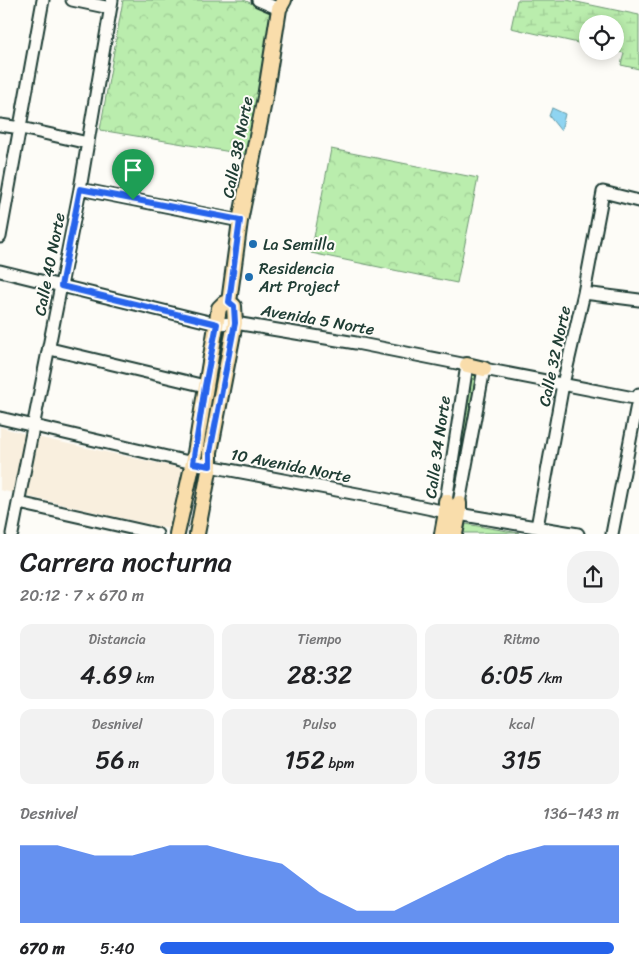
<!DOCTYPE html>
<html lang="es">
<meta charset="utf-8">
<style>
body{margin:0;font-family:Sriracha,sans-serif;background:#f2f2f2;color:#202124;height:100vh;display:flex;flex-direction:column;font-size:19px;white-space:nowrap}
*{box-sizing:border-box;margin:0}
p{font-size:16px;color:#757577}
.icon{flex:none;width:28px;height:28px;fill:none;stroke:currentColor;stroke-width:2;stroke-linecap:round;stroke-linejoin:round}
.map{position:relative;height:534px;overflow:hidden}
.details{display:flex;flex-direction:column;background:#fff;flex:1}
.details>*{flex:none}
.buttons{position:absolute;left:579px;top:15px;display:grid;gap:10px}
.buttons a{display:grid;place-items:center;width:45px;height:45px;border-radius:50%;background:#fff;box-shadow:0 2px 12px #0003;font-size:25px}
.pin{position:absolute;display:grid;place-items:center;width:42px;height:42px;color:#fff;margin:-51px -21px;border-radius:50% 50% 50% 0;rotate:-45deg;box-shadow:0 0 5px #0007}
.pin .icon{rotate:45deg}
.round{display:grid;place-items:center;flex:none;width:52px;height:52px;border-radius:20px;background:#f2f2f2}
.overview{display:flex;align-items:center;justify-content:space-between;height:85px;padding:0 20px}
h1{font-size:28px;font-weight:600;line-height:38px}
.figures{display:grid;grid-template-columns:repeat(3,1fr);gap:8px;height:85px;padding:5px 20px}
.figures div{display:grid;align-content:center;border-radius:12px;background:#f2f2f2;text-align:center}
.figures b{font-size:25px;font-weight:600}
.figures small{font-size:14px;font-weight:400}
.figures p{font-size:14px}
.chart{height:140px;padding:10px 20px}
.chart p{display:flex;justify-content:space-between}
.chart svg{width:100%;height:90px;margin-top:5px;fill:#2563eb;opacity:.7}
ul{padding:0 20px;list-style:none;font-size:16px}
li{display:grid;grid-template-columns:80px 60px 1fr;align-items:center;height:38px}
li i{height:12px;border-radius:6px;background:#2563eb}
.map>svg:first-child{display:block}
.built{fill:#f9efde}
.green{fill:#baedad;stroke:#6c9570}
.forest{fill:url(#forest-crowns);stroke:#6c9570}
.wetland{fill:url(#wetland-marsh);stroke:#6c9570}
.water{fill:#8fd4f1;stroke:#6298a5}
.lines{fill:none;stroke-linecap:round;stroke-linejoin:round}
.minor-casing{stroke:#1f3d34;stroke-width:15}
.major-casing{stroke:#1f3d34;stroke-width:18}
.minor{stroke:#fdfcf7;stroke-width:11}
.major{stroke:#f9ddab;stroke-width:14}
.route-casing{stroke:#fff;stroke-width:10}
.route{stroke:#2563eb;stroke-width:6}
.poi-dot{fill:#1f6fb2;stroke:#fdfcf7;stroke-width:2}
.labels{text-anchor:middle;stroke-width:4;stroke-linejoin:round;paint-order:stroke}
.street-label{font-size:16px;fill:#1f3d34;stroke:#fdfcf7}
.poi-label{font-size:16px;fill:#1f3d34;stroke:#fdfcf7;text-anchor:start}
</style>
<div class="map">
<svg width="639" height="534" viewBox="0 0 639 534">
<defs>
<pattern id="forest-crowns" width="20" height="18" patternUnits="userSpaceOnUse" patternTransform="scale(1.25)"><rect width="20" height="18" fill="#baedad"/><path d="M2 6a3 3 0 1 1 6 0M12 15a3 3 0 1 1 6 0" fill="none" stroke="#9fcc95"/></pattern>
<pattern id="wetland-marsh" width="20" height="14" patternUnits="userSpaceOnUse" patternTransform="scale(1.25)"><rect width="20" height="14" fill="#baedad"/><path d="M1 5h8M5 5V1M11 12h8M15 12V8" fill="none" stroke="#9fcc95"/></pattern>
</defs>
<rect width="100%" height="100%" fill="#fdfcf7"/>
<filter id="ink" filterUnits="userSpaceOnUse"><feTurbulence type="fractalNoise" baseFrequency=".02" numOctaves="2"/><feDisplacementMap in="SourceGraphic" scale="10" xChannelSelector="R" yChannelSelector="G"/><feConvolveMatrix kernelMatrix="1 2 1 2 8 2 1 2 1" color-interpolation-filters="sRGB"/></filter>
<g filter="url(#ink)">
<path class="built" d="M0,427L41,438L185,469L173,530L0,490Z"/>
<path class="green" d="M471,373L479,374L459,481L456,484H454Z
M466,524L519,533H464Z"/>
<path class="forest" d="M123,0H244L272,13L249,155L100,130Z
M331,149L478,178L457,283L311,253Z"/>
<path class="wetland" d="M517,0H567L639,15V69L621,65L624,53L615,51V24H588L587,45L511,28Z"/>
<path class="water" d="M552,108L565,114L561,131L549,116Z"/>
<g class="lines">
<defs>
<path id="minor" d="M72,0L110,8
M258,0L279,9
M0,125L21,128L88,143
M80,189L240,221
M0,237L43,0
M0,271L217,324L235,323L356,343L467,365L446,501
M584,293L639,300
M50,349L205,386
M0,418L193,463L379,498L446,512L578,534
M19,503L157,534
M459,503L484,369L639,399
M537,527L563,384L584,293L603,192L639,201
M12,534L80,189L112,0
M612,534L639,394"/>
<path id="major" d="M229,302L240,221L265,97L279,9L284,0
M467,365L484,369
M177,534L195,453L219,308L224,303L229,302
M197,534L210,466V452L235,323L234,306L229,302
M442,534L446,512V501
M455,534L459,514V503"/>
</defs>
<use href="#minor" class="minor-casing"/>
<use href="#major" class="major-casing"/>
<use href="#minor" class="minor"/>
<use href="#major" class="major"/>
</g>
</g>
<g class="lines" filter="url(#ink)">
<defs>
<path id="route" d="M80,189L240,220L229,302L234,306L235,323L210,452V466L193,463L205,386L217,324L61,286Z"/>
</defs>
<use href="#route" class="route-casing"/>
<use href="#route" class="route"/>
</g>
<g class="poi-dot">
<circle cx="253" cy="244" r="5"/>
<circle cx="249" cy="277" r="5"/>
</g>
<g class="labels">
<g class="street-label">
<text transform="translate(237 147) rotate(-79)" y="6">Calle 38 Norte</text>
<text transform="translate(49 264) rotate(-79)" y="6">Calle 40 Norte</text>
<text transform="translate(318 319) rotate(10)" y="6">Avenida 5 Norte</text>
<text transform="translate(554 356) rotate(-78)" y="6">Calle 32 Norte</text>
<text transform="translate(437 447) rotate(-82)" y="6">Calle 34 Norte</text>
<text transform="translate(291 465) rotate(11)" y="6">10 Avenida Norte</text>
</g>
<g class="poi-label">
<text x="263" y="250">La Semilla</text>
<text x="259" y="274">Residencia<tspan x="259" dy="18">Art Project</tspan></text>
</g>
</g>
</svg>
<div class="buttons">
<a><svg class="icon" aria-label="locate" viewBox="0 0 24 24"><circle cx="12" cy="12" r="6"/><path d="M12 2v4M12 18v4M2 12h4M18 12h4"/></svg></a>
</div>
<div class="pin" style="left:133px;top:200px;background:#1e9e55"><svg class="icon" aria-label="arrive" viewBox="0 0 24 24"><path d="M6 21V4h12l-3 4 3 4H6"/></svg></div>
</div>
<section class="details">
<div class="overview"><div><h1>Carrera nocturna</h1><p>20:12 · 7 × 670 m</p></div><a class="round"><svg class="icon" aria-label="share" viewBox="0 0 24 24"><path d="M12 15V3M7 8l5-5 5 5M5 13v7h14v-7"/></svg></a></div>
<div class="figures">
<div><p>Distancia</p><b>4.69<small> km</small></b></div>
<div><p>Tiempo</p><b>28:32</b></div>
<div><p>Ritmo</p><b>6:05<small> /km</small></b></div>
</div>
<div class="figures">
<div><p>Desnivel</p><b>56<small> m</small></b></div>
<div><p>Pulso</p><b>152<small> bpm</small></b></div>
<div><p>kcal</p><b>315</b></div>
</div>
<div class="chart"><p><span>Desnivel</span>136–143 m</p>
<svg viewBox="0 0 160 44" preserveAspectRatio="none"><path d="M0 44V6L10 6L20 11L30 11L40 6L50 6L60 11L70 15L80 29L90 38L100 38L110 29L120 20L130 11L140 6L150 6L160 6V44z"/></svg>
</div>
<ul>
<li><b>670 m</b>5:40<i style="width:99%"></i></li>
</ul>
</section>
